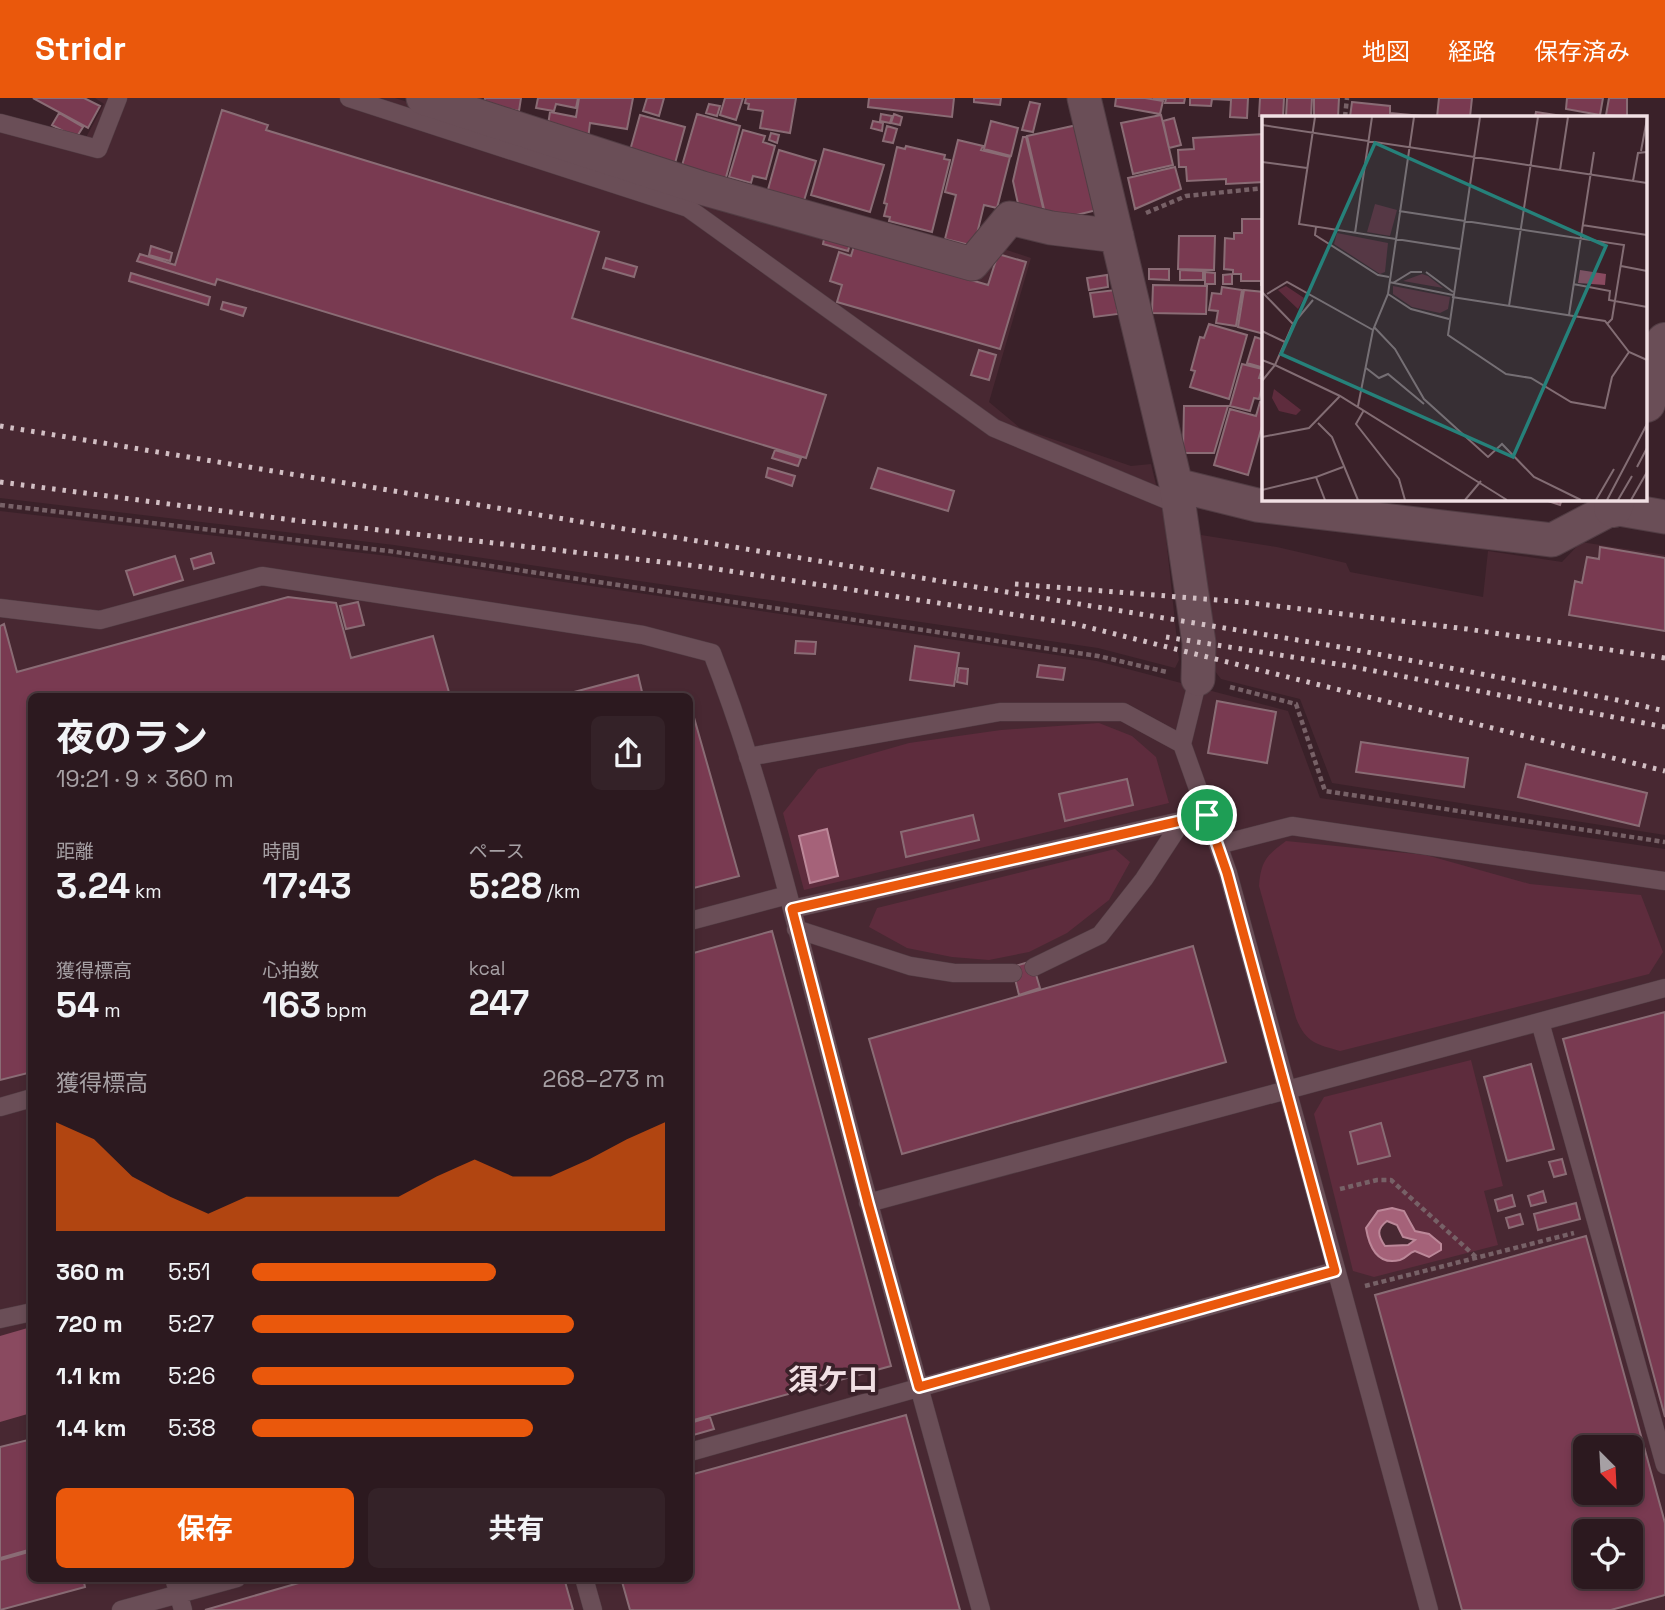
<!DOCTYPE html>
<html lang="ja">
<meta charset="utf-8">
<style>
body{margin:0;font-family:"Space Grotesk","Noto Sans JP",sans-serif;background:#342228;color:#f1f3f6;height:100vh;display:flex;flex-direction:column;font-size:26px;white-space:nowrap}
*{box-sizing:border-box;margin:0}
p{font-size:23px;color:#a6a0a4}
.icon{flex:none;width:38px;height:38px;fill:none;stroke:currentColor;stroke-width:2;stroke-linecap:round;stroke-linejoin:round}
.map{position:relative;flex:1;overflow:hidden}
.panel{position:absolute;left:28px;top:595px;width:665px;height:889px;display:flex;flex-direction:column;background:#2c191f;border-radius:10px;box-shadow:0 4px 10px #0003,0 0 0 2px #48383d}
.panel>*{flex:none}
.needle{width:46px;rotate:156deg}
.controls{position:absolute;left:1573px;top:1337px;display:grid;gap:14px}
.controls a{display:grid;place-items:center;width:70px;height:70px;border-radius:10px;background:#2c191f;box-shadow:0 4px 10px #0003,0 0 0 2px #48383d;font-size:35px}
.pin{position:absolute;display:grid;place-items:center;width:60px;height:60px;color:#fff;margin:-30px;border:4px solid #fff;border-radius:50%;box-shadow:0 2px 7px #0007}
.round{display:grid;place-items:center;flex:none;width:74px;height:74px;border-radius:10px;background:#342228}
.headline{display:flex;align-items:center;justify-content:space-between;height:119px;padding:0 28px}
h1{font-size:38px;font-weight:700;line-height:52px}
.metrics{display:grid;grid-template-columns:repeat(3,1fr);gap:10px;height:119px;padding:7px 28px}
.metrics div{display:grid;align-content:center}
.metrics b{font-size:35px;font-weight:700}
.metrics small{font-size:19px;font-weight:400}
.metrics p{font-size:19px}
.chart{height:196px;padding:14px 28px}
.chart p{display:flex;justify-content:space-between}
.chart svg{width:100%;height:126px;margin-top:7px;fill:#ea580c;opacity:.7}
.primary-button{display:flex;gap:14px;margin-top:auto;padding:14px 28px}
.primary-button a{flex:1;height:80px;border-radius:10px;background:#ea580c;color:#fff;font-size:28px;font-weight:700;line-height:80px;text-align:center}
.primary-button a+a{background:#342228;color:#f1f3f6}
ul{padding:0 28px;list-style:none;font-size:23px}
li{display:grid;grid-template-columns:112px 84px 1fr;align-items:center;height:52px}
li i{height:18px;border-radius:9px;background:#ea580c}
header{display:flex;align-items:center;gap:42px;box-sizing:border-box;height:98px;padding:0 35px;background:#ea580c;color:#fff}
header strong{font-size:33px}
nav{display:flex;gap:38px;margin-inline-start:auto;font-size:24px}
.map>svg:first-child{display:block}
.built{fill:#482832;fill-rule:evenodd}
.green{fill:#5e2c3d;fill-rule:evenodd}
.forest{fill:#8a4a60}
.water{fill:#a56279;stroke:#bc8899;stroke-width:2;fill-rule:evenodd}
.building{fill:#793a51;stroke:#8a6c75;stroke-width:2;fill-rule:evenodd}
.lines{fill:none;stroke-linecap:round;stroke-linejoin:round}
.service-casing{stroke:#523d44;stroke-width:19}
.minor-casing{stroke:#523d44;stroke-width:35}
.tertiary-casing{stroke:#523d44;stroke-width:40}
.path{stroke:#776167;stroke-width:4.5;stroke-dasharray:5 3.5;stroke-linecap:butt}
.service{stroke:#6a4e57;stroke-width:18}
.minor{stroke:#6a4e57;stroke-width:33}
.tertiary{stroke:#6a4e57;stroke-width:38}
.rail{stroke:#d2bfc4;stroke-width:5;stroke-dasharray:3.5 7;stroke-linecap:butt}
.route-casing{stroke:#fff;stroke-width:14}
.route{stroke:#ea580c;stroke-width:9}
.labels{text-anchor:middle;stroke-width:7;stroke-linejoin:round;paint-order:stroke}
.quarter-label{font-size:30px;font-weight:bold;fill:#f1e0e4;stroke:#3a2129}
.inset-road{fill:none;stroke:#836d74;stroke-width:2}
.view{fill:#26817a;fill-opacity:0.15;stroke:#26817a;stroke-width:3.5}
.inset-edge{fill:none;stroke:#f1e0e4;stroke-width:3.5}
</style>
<header>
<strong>Stridr</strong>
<nav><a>地図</a><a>経路</a><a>保存済み</a></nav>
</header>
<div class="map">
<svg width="1665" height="1512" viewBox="0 0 1665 1512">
<rect width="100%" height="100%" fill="#3a2129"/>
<path class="built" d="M95,0H395L694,95L976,174L998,149L1031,160L989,304L1020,330L1131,368L1151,366L1164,420L1179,562L1175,570L1098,550L394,447L0,400V17L84,43L104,6Z
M0,413L389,458L1097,563L1288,613L1320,700L1665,751V1512H0ZM32,598H690V1480H32ZM1586,1349H1631V1395H1586ZM1586,1433H1631V1479H1586Z
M1201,437L1277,449L1346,465L1350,474L1483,499L1488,453L1562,464L1581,444L1665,457V737L1332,685L1300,601L1221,581L1214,572Z"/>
<path class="green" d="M1099,625L1132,638L1156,659L1169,705L804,792L783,715L818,671L909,645L1001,632Z
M1286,743L1426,757L1530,786L1641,797L1663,854L1649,876L1340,953C1316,946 1306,945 1296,920L1259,788C1261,763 1266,758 1286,743Z
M1115,751L1130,764L1109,802L1067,835L1029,854L989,862L952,859L907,850L869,829L877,810Z
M1471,962L1503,1088L1484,1093L1498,1147L1374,1179L1353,1173L1314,1016L1324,999ZM1404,1113L1411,1123L1415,1133L1429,1136V1159L1415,1153L1397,1163L1366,1130Z"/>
<path class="forest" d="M31,1229V1315L0,1324V1238Z"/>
<path class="water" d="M827,731L838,778L810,785L799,738Z
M1392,1110L1404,1113L1415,1133L1429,1136L1441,1146V1152L1429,1159L1415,1153C1408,1155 1407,1160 1400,1162C1377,1168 1369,1148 1366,1130L1378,1113ZM1387,1123L1397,1127L1403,1139L1415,1142L1408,1147L1385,1148C1378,1138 1376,1131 1387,1123Z"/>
<path class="building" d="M33,0H84L100,8L88,30Z
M485,0H521L519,13L484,6Z
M538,0H578L576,10L556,6L554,13L536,10Z
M579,0H633L627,31L590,25L588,41L548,27L550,14L576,19Z
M647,0H664L659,18L643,13Z
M725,0H743L736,22L720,17Z
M746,0H796L790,35L760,30L763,13L748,11L749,6L745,5Z
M869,0H954L952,19L868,9Z
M974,0H1001L1000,7L974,4Z
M1116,0H1145L1163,3L1160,16L1115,8Z
M1153,0H1185L1184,5H1165L1166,1Z
M1190,0H1248L1247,20L1230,19L1231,2L1212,1L1211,8L1190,7Z
M1260,0H1284L1283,19L1259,18Z
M1287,0H1312L1311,19H1286Z
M1314,0H1339L1338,19H1314Z
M1439,0H1472L1470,19H1437Z
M1567,0H1603L1600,17L1566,11Z
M1609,0H1627V19L1606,17Z
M1030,4L1040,6L1033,34L1022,32Z
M1352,4L1390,8V15L1433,19H1350Z
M709,6L720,8L717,18L706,15Z
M222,12L268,27L266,32L599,134L572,220L826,297L806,360L217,181L215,187L137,163L140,156L175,167Z
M1536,14L1569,19H1535Z
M59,15L83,29L76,40L52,27Z
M697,16L740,28L725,83L681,71Z
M881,16L892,18L890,25L880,23Z
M894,16L902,19L900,27L891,25Z
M640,17L685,29L674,69L629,56Z
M1161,17L1173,67L1133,76L1121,25Z
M1174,20L1181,47L1169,50L1163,23Z
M873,23L883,25L882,33L871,30Z
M991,23L1018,30L1011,58L984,51Z
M1077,27L1097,112L1047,124L1027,38Z
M887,28L897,31L893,45L883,43Z
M743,32L765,38L763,44L775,48L766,81L753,78L751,85L729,79Z
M771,35L779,37L777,45L769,42Z
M1264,36V84L1226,86V81L1187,83L1186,69H1179L1178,52L1194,51L1193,40Z
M1023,39H1026L1045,118L1020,115L1013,83Z
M958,42L983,48L981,52L1010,59L997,110L984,107L974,148L945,141L956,97L945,94Z
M906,48L945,57L944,61L950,62L932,134L889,123L890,119L884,118L887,106L884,105L897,49L905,51Z
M824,51L884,67L870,114L811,97Z
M779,52L816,63L803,106L767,95Z
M1175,69L1181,91L1135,111L1128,80Z
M1242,121H1264V187H1261V183H1241V176H1233V172L1224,171L1225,140L1234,141V135H1242Z
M826,132L852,139L848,153L823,146Z
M1179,138H1215L1214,172L1178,171Z
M151,148L172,155L170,163L149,157Z
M854,148L988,187L998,156L1026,164L1000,251L837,204L842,187L830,183L839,154L851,158Z
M606,160L637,169L634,179L603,170Z
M1149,171H1169V182L1149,181Z
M1180,172L1203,173V182H1180Z
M1205,174L1215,175V186H1205Z
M131,175L210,199L208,207L129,183Z
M1232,176V186H1223V177Z
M1107,177L1108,189L1089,192L1087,180Z
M1153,187L1207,188L1206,216L1152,215Z
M1222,189L1242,192L1236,228L1216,225L1218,213L1209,212L1212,195L1221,196Z
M1115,192L1118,216L1094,219L1090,195Z
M1244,192L1264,194V236L1238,229Z
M223,204L246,210L243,218L221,211Z
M1209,226L1247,237L1229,301L1190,289L1195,273L1191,272L1200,239L1204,240Z
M1255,239L1264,242V270L1247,265Z
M979,252L996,257L989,282L971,277Z
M1242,266L1262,271L1259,280L1264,281L1259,301L1254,300L1250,313L1230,308Z
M1260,304L1264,305V321L1248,377L1214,367L1230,311L1256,318Z
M1184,308H1228L1214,355H1183Z
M775,352L801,360L798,368L772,360Z
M768,370L795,378L792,388L766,379Z
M878,370L954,393L948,413L871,390Z
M1542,401H1562L1560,407Z
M1600,449L1665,460V533L1569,517L1575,483L1582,485L1587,459L1599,461Z
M211,455L214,465L194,471L191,461Z
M175,458L183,482L134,497L126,473Z
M288,499L336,505L351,560L433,538L450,598H32V974L0,982V528L4,526L17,574Z
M358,504L364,527L346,531L340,508Z
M796,543L816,544L815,556L795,555Z
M915,548L959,555L954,588L910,582Z
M1039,567L1065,570L1063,582L1037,579Z
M959,570L968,571L967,586L957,584Z
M638,577L643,598H559Z
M1217,603L1276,614L1267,665L1208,655Z
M690,609H691L739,778L690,791Z
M1361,644L1468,660L1464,689L1356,674Z
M1526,666L1647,695L1639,728L1518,699Z
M1127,681L1133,707L1065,723L1059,696Z
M973,717L979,742L906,759L901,734Z
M772,833L891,1268L690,1323V856Z
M1193,848L1226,964L902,1056L869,941Z
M1032,863L1040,890L1019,897L1012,869Z
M1665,914V1319L1563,941Z
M1531,966L1554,1051L1507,1063L1484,979Z
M1381,1025L1390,1058L1358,1066L1350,1034Z
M1562,1061L1566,1076L1554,1079L1549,1064Z
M1543,1093L1546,1104L1531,1108L1528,1098Z
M1512,1097L1515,1108L1498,1113L1495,1102Z
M1576,1105L1580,1121L1538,1132L1534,1116Z
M1520,1116L1523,1126L1509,1130L1506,1120Z
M1586,1138L1665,1425V1497L1611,1512H1462L1375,1197ZM1586,1349H1631V1395H1586ZM1586,1433H1631V1479H1586Z
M906,1317L960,1512H630L621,1480H690V1377Z
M710,1319L714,1331L690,1338V1325Z
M32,1341V1451L0,1460V1349Z
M32,1453V1480H83L85,1489L0,1512V1462Z
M316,1480H564L573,1512H205Z"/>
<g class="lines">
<defs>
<path id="service" d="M349,0L688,110L994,330L1179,407
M0,25L98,51L118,0
M0,510L100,522L262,478L643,537L712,555C767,696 800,846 839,992C884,1166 933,1339 981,1512
M1198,581L1182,646L1228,775L1429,1512
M748,659L1000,614H1123L1182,646
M1218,747L1292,728L1665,783
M792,811L1207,717
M690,823L788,797
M796,831L910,868L954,875H1013
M1034,869L1100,837L1144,781L1182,723
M1540,924L1665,1367
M0,1009L32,1000
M868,1105L1665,890
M0,1221L32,1214
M690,1354L1335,1173
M174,1480L183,1512
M584,1480L593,1512
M121,1512L237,1480"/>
<path id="minor" d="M423,0L702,90L972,166L1010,120L1051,130L1117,138
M1084,0L1176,387L1199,545L1198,581
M1176,387L1257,407L1552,442L1613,410L1665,419"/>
<path id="tertiary" d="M1646,305L1665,244
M1613,410L1616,401"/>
</defs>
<use href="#service" class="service-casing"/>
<use href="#minor" class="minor-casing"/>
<use href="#tertiary" class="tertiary-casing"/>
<path class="path" d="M1345,19L1347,0
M1146,115L1186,98L1264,90
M0,407L389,453L1098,558L1167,574
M1230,589L1296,606L1325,693L1665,744
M1340,1091L1377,1082H1391L1476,1159
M1365,1188L1574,1135"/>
<use href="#service" class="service"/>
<use href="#minor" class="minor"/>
<use href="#tertiary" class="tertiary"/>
<path class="rail" d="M0,328L1346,550L1617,602L1665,613
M0,384L300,423L697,468L1075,526L1665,673
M1015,486L1243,504L1467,531L1665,560
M1166,539L1349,568L1665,629"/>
</g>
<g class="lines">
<defs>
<path id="route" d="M1207,717L1227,775L1335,1173L919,1289L868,1105L792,811Z"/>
</defs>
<use href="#route" class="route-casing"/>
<use href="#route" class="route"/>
</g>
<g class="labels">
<g class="quarter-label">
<text x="833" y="1292">須ケ口</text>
</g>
</g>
<g transform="translate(1262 18)">
<rect width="385" height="385" fill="#3a2129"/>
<path d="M113,88L135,94L128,120L105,116ZM75,117L126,127L123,156L118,158L72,128ZM160,158L166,160L181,172L141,165ZM24,170L42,182L36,193L16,174ZM131,170L188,181L186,193L178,197L150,191L131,178ZM12,273L39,294L34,299L17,295L10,282Z" fill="#5e2c3d"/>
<path d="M318,154L344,158L343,169L316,167Z" fill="#8a4a60"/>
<path class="inset-road" d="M53,1L37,108L198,133M218,1L186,219L244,258L269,262L309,286L343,292L350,261L367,236M0,9L385,67M379,35L385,3M0,46L45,52M298,54L306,1M371,65L376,37L385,36M137,95L362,129L350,203L345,208M320,109L385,119M54,111L53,119L116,159L127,161M93,117L110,1M359,150L385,155M164,156L191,176M127,166L191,179M131,167L149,156H160M311,168L348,175L347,184L385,191M0,176L31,208M5,178L25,166L111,214M126,178L149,193L187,203M190,181L343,205L367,236L385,244M247,190L276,1M307,199L332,36M112,211L133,233L162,283L226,341L240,328L272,361L319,384M0,215L23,226M0,244L13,249L31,208L51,184M104,252L117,262L126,258L162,288M0,265L13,249L78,280L245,384M96,290L111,214L126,178L152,1M102,294L94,308L137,363L143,384M56,307L70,321L96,384M0,321L47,312L78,280M375,351L385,332M0,374L54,361M63,384L54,361L81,351M203,384L219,365M334,384L352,353M345,384L385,308M356,384L370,360M369,384L385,356"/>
<path class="view" d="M113,27L344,130L251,341L19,238Z"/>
<rect width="385" height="385" class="inset-edge"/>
</g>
</svg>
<div class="controls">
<a><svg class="needle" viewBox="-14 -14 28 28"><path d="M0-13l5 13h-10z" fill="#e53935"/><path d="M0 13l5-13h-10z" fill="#a6a0a4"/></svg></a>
<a><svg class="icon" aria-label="locate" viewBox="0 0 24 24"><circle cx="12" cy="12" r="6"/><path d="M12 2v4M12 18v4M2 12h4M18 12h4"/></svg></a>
</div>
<div class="pin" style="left:1207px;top:717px;background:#1e9e55"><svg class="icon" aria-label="arrive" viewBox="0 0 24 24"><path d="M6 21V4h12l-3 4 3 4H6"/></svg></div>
<section class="panel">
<div class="headline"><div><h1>夜のラン</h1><p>19:21 · 9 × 360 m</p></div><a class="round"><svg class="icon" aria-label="share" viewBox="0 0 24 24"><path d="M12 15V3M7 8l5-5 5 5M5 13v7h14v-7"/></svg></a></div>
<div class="metrics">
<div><p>距離</p><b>3.24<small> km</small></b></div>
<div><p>時間</p><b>17:43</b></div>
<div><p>ペース</p><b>5:28<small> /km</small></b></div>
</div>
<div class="metrics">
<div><p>獲得標高</p><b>54<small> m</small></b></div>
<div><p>心拍数</p><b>163<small> bpm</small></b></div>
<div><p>kcal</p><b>247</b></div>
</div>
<div class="chart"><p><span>獲得標高</span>268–273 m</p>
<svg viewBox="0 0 160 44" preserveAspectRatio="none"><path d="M0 44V6L10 12L20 25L30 32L40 38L50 32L60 32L70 32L80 32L90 32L100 25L110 19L120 25L130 25L140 19L150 12L160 6V44z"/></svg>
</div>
<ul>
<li><b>360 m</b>5:51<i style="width:59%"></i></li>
<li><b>720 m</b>5:27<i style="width:78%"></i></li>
<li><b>1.1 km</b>5:26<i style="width:78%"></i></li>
<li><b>1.4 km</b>5:38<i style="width:68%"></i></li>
</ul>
<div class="primary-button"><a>保存</a><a>共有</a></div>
</section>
</div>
